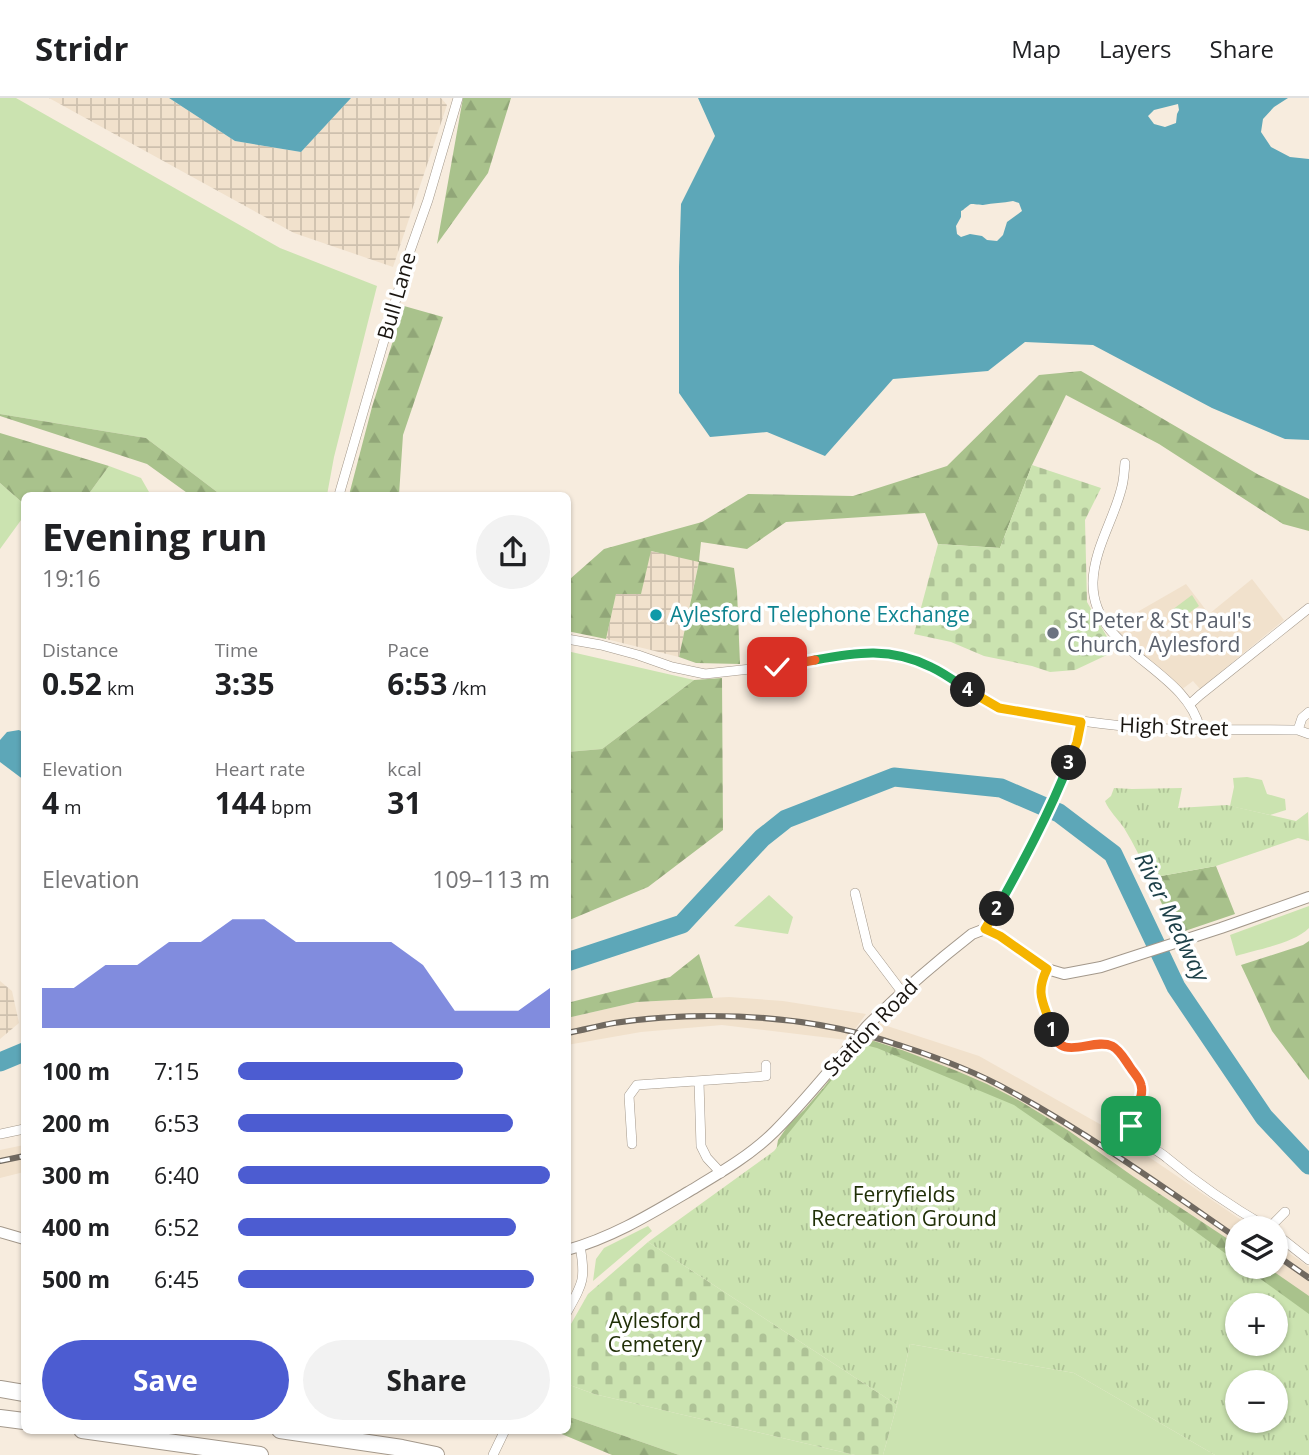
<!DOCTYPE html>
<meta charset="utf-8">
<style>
body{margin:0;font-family:"Open Sans",sans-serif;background:#f2f2f2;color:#202124;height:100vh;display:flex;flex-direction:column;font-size:26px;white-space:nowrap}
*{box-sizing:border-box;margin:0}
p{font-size:23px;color:#757577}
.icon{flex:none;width:38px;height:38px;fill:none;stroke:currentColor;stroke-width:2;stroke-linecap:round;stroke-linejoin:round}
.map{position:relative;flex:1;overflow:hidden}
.panel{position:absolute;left:21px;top:394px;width:550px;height:942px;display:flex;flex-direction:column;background:#fff;border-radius:10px;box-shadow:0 2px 5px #0004}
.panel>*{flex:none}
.fabs{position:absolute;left:1225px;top:1118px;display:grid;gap:14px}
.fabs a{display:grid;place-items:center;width:63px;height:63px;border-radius:50%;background:#fff;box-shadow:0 2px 5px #0004;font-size:35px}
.pin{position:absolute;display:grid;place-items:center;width:60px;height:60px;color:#fff;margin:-30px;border-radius:14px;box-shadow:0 4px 10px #0006}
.km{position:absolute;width:35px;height:35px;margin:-18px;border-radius:50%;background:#222;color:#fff;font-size:19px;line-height:35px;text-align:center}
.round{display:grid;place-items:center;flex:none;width:74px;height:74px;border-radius:37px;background:#f2f2f2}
.summary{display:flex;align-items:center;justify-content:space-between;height:119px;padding:0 21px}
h1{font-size:38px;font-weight:700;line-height:52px}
.figures{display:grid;grid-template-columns:repeat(3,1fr);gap:10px;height:119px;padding:7px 21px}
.figures div{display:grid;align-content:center}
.figures b{font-size:30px;font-weight:700}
.figures small{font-size:19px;font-weight:400}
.figures p{font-size:19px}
.chart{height:196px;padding:14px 21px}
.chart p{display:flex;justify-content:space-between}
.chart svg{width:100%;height:126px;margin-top:7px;fill:#4c5cd1;opacity:.7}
.primary-button{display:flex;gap:14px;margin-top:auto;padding:14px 21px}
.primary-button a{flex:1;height:80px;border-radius:42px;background:#4c5cd1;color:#fff;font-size:28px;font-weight:700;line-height:80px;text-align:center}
.primary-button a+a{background:#f2f2f2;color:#202124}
ul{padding:0 21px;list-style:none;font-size:23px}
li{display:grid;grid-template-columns:112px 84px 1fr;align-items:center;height:52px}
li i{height:18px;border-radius:9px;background:#4c5cd1}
header{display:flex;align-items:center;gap:42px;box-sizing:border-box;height:98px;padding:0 35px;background:#fff;border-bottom:2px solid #e0e0e0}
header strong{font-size:33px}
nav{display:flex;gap:38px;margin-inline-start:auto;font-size:24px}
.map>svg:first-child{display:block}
.built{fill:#f1e1cc}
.industrial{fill:url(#industrial-grid)}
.green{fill:#cbe3b0}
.forest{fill:url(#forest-firs)}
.cemetery{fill:url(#cemetery-stones)}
.park{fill:url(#park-tufts);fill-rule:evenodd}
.water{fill:#5da7b8;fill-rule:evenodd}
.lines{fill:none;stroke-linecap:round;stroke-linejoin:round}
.river{stroke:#5da7b8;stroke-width:19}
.pedestrian-casing{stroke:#a3988b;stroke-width:9}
.minor-casing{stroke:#a3988b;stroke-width:10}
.tertiary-casing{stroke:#a3988b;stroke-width:12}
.motorway-casing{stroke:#a3988b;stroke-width:18}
.pedestrian{stroke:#fff;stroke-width:7}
.minor{stroke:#fff;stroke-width:9}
.tertiary{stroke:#fff;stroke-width:10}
.motorway{stroke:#fff;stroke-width:16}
.rail-casing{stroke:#706960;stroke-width:6}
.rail{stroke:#fff;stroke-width:3.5;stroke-dasharray:10;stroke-linecap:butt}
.split-1-casing{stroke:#fff;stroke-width:14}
.split-2-casing{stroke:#fff;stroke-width:14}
.split-3-casing{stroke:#fff;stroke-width:14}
.split-4-casing{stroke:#fff;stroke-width:14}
.split-5-casing{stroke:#fff;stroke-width:14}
.split-6-casing{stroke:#fff;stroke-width:14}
.split-1{stroke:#f0652b;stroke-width:9}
.split-2{stroke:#f5b400;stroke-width:9}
.split-3{stroke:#22a559;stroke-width:9}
.split-4{stroke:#f5b400;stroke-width:9}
.split-5{stroke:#22a559;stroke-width:9}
.split-6{stroke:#f0652b;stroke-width:9}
.culture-dot{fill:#0f9aa8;stroke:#fff;stroke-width:2.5}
.worship-dot{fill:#6b7280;stroke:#fff;stroke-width:2.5}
.labels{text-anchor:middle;stroke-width:7;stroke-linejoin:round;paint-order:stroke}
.street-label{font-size:21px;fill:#191510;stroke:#fff}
.culture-label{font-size:21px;fill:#0d838f;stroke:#fff;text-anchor:start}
.worship-label{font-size:21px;fill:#5b616d;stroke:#fff;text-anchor:start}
.park-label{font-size:21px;fill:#202f07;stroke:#fff}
.water-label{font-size:23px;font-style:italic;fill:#1c3f47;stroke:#fff}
</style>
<header>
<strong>Stridr</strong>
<nav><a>Map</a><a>Layers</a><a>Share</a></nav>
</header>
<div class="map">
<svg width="1309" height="1357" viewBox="0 0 1309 1357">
<defs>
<pattern id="industrial-grid" width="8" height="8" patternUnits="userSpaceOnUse" patternTransform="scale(1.75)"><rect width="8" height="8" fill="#f1e1cc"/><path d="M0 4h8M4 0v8" fill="none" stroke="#cec0ae"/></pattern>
<pattern id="forest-firs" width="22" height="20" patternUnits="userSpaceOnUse" patternTransform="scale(1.75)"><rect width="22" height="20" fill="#a9c28c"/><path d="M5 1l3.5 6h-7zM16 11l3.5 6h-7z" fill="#91a678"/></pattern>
<pattern id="cemetery-stones" width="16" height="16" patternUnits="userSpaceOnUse" patternTransform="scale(1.75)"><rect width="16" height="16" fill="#cbe3b0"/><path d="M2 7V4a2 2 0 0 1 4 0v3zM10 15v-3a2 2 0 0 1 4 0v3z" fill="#aec296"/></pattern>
<pattern id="park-tufts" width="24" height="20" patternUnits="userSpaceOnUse" patternTransform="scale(1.75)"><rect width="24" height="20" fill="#cbe3b0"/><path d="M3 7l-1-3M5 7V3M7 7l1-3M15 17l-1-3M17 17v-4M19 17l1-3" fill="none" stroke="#aec296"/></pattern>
</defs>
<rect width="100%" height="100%" fill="#f7ecde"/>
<path class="built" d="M1252,481L1284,522L1200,591L1193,583L1181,592L1113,528L1186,486L1209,516Z
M729,899L783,903L866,916L847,942L722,927L641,934L567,947V920L637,904Z
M878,925L979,958L1105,1029L1253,1130H1237V1153L861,946Z
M24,1047V1074L0,1080V1052Z
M1276,1146L1309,1169V1202L1260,1169H1276Z"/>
<path class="industrial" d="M49,0H169L235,43L301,54L351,0H441L447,7L393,169L294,135Z
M650,453L699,463L679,559L606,541L616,495Z
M0,883L12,893L19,925L0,941Z"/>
<path class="green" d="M0,0H16L280,150L377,188L334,359L327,397H221L146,340L0,316Z
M109,368L141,380L149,394L147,397H88Z
M0,385L24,406V418L0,451Z
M1192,497L1199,508L1179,522L1172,512Z
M567,553L694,582L602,651L567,654Z
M1247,679L1262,682L1267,696L1285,701L1286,712L1270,717L1230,708L1234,689L1233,680Z
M769,797L793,819L788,836L734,828Z
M1309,808V830C1293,846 1258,851 1236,858L1230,837Z
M648,1128L652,1133L593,1183L596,1161L604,1150Z
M910,1246L1074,1275L1215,1357H883L897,1307Z
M567,1286L594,1296L855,1357H679L567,1318Z"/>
<path class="forest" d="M463,0H511L488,75L437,146Z
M404,208L443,219L403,337L399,397H349L372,309Z
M1081,273L1259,377L1309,401V433L1283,426L1159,346L1066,297L1032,367L1000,450L938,446L925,415L786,424L747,451L701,444L699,463L734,470L737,493L740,566L696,565L679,559L699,464L651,453L641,496H616L606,541L567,533V481H570L604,451L702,424L748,396L853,398L947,368L1039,277Z
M0,316L146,340L221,397H190L147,366L0,318Z
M0,335L109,368L88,397H24V406L0,385Z
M722,580L723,732L648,789L567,823V654L602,651L694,582Z
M1216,768L1235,816L1179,835L1167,817L1150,780Z
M1309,843V982L1272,933L1241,867L1303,847Z
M699,856L713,900L637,904L567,920V905L670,879Z
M874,943L902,952L957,973L987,986L1020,1003L1069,1033L1134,1079L1237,1147V1169H1267L1309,1198V1265L1287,1205L775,1060L778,1042L789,1026L804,1012L824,989L858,945Z
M567,1318L679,1357H612L552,1332H567Z"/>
<path class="cemetery" d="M1032,367L1101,390L1085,422L1087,504L1114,551L1109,556L1075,572L1050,574L1032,568L984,558L951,544L914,536L938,446L1000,450Z
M648,1144L897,1307L883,1357H855L594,1296L567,1286V1233L588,1196Z"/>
<path class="park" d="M1114,690L1132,691L1182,690L1178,710L1227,707L1296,723L1308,714L1309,743L1298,740L1216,768L1150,780C1142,763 1134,746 1124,730C1118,721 1109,713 1105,703L1111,698Z
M861,946L877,950L1014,1007L1169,1114L1237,1164V1169H1244L1309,1216V1357H1215L1074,1275L910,1246L897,1307L648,1144L774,1053ZM1237,1208H1276V1246H1237ZM1237,1284H1276V1323H1237Z"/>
<path class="water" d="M169,0H351L301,54L235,43Z
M698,0H1288L1274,9L1263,21L1261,34L1271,49L1290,59L1309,61V342L1285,341L1212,310L1093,247L1025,244L988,273L893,281L825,358L767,334L710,339L679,295V169L681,106L715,38ZM1178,6L1179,12L1177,16L1176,25L1165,29L1154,26L1148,18L1154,12ZM1013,103L1019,105L1022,113L1007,124L1003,137L997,143L987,142L982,138L970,136L961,139L957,136L956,128L961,119V113C964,112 968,107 971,106C972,106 982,107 983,107C993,105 1003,105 1013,103Z
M19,632L24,635V682L0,664V642L7,634Z"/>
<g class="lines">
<path class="river" d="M567,864L682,826L762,740L786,721L894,679L1001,690L1059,715L1113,756L1176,889L1264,1019L1309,1067
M0,964L24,954"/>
<defs>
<path id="pedestrian" d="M1017,776L1057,695L1078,644L1081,624"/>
<path id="minor" d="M1125,365C1124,374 1124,383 1121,392C1113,423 1094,451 1093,484C1091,553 1186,570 1200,631
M339,397L410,153L428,102L458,0
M567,541L601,547L638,557L672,569L705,576L777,568L856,554L893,556L905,559L933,569L989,606L999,610C1049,618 1098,627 1148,630C1198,633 1248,631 1298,632L1309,636
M1190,606L1200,597L1309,510
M1298,632L1302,620L1309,614
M855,795L868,849L902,894
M985,831L1017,776
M1047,871L1041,883L1040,897L1057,944C1077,955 1093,944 1113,949C1127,961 1148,984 1140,1004C1136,1012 1129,1018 1131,1028C1134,1043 1156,1050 1167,1060C1198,1086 1232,1109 1268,1130
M699,984L701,1048L707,1060L721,1075
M0,1036L24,1031
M632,1046L629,998L637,987L766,978V967
M1269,1130L1285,1114
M1276,1136L1309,1162
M567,1214C583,1185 586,1181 580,1148
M493,1357L505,1332"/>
<path id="tertiary" d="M0,1134L24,1141
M567,1152C611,1140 649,1117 688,1094C718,1076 750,1058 775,1033C808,1000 837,963 867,928C900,895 935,865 972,836L985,831L992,833L1047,871L1064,876L1101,869L1221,830L1309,799"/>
<path id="motorway" d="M0,1291L24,1295
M0,1320L24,1323
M82,1332L260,1357
M280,1332L402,1350L436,1357"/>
</defs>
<use href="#pedestrian" class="pedestrian-casing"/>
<use href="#minor" class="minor-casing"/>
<use href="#tertiary" class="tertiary-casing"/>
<use href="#motorway" class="motorway-casing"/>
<use href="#pedestrian" class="pedestrian"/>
<use href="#minor" class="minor"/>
<use href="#tertiary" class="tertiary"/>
<use href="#motorway" class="motorway"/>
<defs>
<path id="rail" d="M567,935C583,932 598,928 614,925C692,913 785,916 862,936C875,939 889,944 902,948C939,960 976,974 1010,993C1089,1036 1163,1089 1237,1140
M0,1063L24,1058
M1276,1157L1309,1180"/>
</defs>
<use href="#rail" class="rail-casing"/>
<use href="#rail" class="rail"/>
</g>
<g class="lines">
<defs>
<path id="split-1" d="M1052,932C1060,966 1092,939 1112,948C1120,952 1125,962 1130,969C1133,974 1140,981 1141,987C1144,997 1138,1004 1134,1012C1131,1017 1131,1022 1131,1028"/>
<path id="split-2" d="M997,811L985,831L1000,838L1047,871C1034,898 1045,905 1052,932"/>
<path id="split-3" d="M997,811C1023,764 1049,716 1069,665"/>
<path id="split-4" d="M968,592L999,610L1081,624L1077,644L1069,665"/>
<path id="split-5" d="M815,562C857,554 891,549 931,569C944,575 956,584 968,592"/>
<path id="split-6" d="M777,569L815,562"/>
</defs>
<use href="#split-1" class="split-1-casing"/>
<use href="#split-2" class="split-2-casing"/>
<use href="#split-3" class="split-3-casing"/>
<use href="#split-4" class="split-4-casing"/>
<use href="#split-5" class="split-5-casing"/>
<use href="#split-6" class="split-6-casing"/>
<use href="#split-1" class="split-1"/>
<use href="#split-2" class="split-2"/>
<use href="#split-3" class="split-3"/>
<use href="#split-4" class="split-4"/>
<use href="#split-5" class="split-5"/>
<use href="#split-6" class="split-6"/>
</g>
<circle class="culture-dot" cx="656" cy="517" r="7"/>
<circle class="worship-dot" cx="1053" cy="535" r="7"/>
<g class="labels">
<g class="street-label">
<text transform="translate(397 198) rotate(-74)" y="7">Bull Lane</text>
<text transform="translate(1174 629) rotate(2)" y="7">High Street</text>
<text transform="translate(871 930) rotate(-46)" y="7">Station Road</text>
</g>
<g class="culture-label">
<text x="670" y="524">Aylesford Telephone Exchange</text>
</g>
<g class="worship-label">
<text x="1067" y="530">St Peter &amp; St Paul's<tspan x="1067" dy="24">Church, Aylesford</tspan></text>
</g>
<g class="park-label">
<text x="904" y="1104">Ferryfields<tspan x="904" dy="24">Recreation Ground</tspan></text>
<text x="655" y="1230">Aylesford<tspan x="655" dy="24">Cemetery</tspan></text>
</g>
<g class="water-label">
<text transform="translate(1172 819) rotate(64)" y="8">River Medway</text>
</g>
</g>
</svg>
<div class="fabs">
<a><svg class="icon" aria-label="layers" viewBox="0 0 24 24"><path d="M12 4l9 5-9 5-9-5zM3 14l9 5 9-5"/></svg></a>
<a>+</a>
<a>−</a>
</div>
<div class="pin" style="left:1131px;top:1028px;background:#1e9e55"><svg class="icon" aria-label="arrive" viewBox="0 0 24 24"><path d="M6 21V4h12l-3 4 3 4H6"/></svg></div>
<div class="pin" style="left:777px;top:569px;background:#d93025"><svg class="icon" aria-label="check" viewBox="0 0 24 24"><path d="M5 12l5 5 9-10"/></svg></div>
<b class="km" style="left:1052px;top:932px">1</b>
<b class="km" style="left:997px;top:811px">2</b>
<b class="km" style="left:1069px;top:665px">3</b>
<b class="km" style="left:968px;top:592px">4</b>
<section class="panel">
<div class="summary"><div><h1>Evening run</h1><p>19:16</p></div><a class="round"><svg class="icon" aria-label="share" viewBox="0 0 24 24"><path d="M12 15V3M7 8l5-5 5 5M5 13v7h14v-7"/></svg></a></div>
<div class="figures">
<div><p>Distance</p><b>0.52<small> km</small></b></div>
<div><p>Time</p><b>3:35</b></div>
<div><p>Pace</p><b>6:53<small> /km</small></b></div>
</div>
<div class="figures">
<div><p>Elevation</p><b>4<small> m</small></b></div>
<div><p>Heart rate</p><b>144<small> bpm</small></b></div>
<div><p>kcal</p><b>31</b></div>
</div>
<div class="chart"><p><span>Elevation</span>109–113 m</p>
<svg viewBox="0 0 160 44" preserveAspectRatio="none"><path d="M0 44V30L10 30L20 22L30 22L40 14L50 14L60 6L70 6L80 14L90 14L100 14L110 14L120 22L130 38L140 38L150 38L160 30V44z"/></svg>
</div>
<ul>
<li><b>100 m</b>7:15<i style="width:72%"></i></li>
<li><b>200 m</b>6:53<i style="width:88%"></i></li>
<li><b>300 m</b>6:40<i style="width:100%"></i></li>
<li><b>400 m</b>6:52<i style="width:89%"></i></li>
<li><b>500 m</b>6:45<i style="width:95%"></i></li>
</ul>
<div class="primary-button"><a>Save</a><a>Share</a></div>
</section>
</div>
